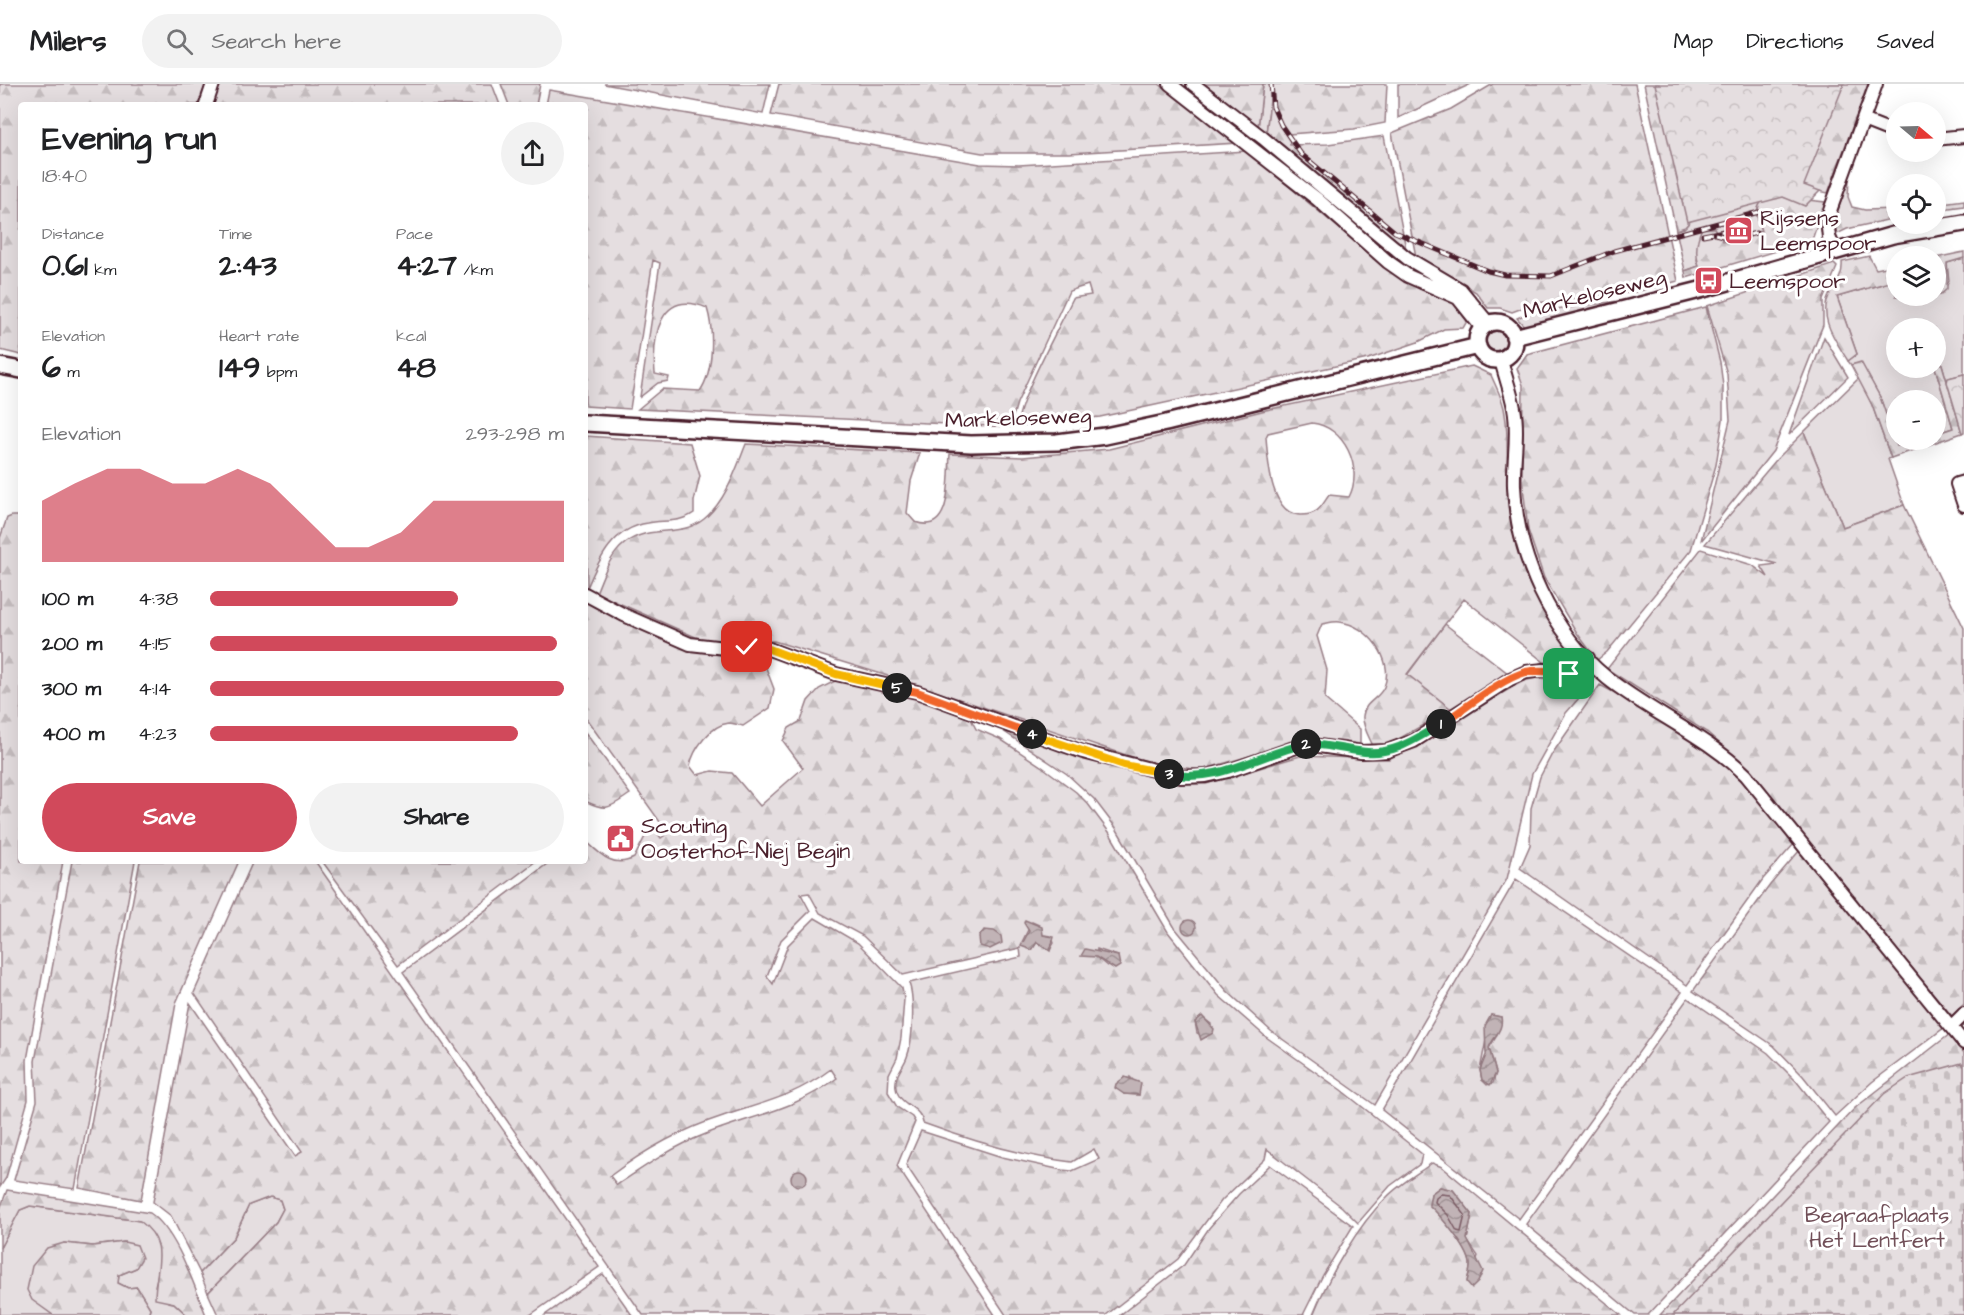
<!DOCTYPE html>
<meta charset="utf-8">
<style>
body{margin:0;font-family:"Architects Daughter",sans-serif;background:#f2f2f2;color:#202124;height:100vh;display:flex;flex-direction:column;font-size:22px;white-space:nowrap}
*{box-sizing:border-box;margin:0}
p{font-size:20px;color:#757577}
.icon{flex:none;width:33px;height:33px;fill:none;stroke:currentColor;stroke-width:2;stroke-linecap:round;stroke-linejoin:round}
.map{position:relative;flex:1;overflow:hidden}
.panel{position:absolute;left:18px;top:18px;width:570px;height:762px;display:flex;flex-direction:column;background:#fff;border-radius:6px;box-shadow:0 6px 24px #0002}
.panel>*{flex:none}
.needle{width:39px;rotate:109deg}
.tools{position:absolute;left:1886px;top:18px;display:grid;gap:12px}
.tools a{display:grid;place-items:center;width:60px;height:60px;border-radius:50%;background:#fff;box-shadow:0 6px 24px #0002;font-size:30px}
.pin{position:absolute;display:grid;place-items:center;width:51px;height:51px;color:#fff;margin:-26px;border-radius:12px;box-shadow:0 3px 9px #0006}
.km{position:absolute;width:30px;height:30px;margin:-15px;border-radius:50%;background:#222;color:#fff;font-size:16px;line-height:30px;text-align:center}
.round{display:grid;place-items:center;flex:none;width:63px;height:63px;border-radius:32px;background:#f2f2f2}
.overview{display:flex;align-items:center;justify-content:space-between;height:102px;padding:0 24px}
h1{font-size:33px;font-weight:700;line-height:45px}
.stats{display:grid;grid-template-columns:repeat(3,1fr);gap:9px;height:102px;padding:6px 24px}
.stats div{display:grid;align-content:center}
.stats b{font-size:30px;font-weight:700}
.stats small{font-size:16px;font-weight:400}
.stats p{font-size:16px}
.chart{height:168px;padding:12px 24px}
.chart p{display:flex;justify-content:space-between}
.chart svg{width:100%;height:108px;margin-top:6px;fill:#d1495b;opacity:.7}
.primary-button{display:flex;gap:12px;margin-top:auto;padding:12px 24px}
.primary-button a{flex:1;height:69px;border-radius:36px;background:#d1495b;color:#fff;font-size:24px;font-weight:700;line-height:69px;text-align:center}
.primary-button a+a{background:#f2f2f2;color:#202124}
ul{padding:0 24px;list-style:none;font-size:20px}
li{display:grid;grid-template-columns:96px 72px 1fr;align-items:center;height:45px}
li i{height:15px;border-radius:8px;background:#d1495b}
header{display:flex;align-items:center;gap:36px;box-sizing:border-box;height:84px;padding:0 30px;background:#fff;border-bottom:2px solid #e0e0e0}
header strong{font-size:28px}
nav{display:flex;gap:33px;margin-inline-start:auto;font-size:21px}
.search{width:420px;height:54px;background:#f2f2f2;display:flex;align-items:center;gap:15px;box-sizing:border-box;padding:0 21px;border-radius:33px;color:#757577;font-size:22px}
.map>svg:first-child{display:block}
.green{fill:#e5dee0;stroke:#987e86;stroke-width:1.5}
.forest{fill:url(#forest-firs);stroke:#987e86;stroke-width:1.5;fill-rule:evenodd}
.cemetery{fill:url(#cemetery-stones);stroke:#987e86;stroke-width:1.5}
.park{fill:url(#park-crowns);stroke:#987e86;stroke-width:1.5}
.water{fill:url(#water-waves);stroke:#91787e;stroke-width:1.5}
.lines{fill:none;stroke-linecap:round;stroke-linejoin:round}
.shore{stroke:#7a5a63;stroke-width:1.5}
.minor-casing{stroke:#4a1f2b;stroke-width:16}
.major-casing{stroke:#4a1f2b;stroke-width:20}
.minor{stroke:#fff;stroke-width:12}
.major{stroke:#fff;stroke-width:15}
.rail-casing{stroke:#4a1f2b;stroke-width:5}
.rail{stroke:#fff;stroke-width:3;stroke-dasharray:9;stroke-linecap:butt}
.split-1-casing{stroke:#fff;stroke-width:12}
.split-2-casing{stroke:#fff;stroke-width:12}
.split-3-casing{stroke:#fff;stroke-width:12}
.split-4-casing{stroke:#fff;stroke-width:12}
.split-5-casing{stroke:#fff;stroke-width:12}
.split-6-casing{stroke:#fff;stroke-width:12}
.split-1{stroke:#f0652b;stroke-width:8}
.split-2{stroke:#22a559;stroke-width:8}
.split-3{stroke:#22a559;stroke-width:8}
.split-4{stroke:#f5b400;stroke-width:8}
.split-5{stroke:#f0652b;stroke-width:8}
.split-6{stroke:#f5b400;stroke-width:8}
.labels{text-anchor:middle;stroke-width:6;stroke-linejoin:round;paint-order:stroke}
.poi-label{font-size:22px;fill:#4a1f2b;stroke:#fff;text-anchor:start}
.street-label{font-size:22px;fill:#4a1f2b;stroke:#fff}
.park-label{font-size:22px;fill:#714f58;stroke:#fff}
</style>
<header>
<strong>Milers</strong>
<div class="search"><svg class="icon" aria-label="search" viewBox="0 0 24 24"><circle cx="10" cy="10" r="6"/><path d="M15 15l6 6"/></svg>Search here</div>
<nav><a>Map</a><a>Directions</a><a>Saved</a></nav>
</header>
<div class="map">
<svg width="1964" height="1231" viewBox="0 0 1964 1231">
<defs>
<pattern id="forest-firs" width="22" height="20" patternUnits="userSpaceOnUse" patternTransform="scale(1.5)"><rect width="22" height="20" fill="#e5dee0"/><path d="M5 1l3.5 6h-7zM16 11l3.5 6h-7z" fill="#c6bec0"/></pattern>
<pattern id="cemetery-stones" width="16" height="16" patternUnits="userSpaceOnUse" patternTransform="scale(1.5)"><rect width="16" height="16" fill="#e5dee0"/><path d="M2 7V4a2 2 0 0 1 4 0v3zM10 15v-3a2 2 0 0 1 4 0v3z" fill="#c6bec0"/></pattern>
<pattern id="park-crowns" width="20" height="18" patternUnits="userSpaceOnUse" patternTransform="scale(1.5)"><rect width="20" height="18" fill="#e5dee0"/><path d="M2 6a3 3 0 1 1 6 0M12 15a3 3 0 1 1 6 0" fill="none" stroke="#c6bec0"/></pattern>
<pattern id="water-waves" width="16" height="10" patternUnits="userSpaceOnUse" patternTransform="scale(1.5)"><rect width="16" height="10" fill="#c1b3b6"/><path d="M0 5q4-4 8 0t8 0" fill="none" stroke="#9f9194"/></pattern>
</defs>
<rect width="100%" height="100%" fill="#fff"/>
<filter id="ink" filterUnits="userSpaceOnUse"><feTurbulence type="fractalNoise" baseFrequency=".0167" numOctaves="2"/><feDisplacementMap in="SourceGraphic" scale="12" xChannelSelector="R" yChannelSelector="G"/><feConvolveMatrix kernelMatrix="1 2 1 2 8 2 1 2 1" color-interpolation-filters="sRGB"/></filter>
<g filter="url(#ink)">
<path class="green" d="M1263,0H1272L1266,50L1258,44Z
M1762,117L1756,128L1761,147L1723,158L1714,144L1706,143L1697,176L1699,182L1685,187L1676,146L1684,144L1693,134Z
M1964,174V290L1949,294L1947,298L1939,270L1935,271V244H1896V284L1935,283L1953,344L1935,350V316H1896V356H1917L1897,362L1880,313L1861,279L1851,281L1848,277L1857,270L1837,213L1896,196V212H1934L1943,209L1949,197L1947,179Z
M1635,215L1525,243L1517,234L1531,228Z
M1486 257a10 10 0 1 1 20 0a10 10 0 1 1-20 0Z
M1859,294L1872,321L1891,374L1888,375L1904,421L1843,443L1804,348Z
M1445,540L1509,590L1451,625L1407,591Z
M270,1113L280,1116L283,1125L276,1138L208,1209L200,1189L234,1153L249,1121Z
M30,1122L141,1137C165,1156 162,1175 155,1202L168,1218L174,1219L187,1231H148L150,1224L137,1203L128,1204L118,1199L119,1191L136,1184L124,1158L93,1162L64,1159L46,1225L53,1231H0V1164L20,1126Z"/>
<path class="forest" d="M0,0H206L198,21H21V271L0,266Z
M219,0H492L500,21H211Z
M501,0H540L536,21H509Z
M604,0H770L763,30Z
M779,0H1159L1237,59L1069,69H982L771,31Z
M1200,0H1263L1258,44Z
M1272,0H1387L1385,39L1354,45L1289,50L1290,61L1328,60L1384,52L1406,165L1266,50Z
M1398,0H1471L1398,34Z
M1493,0H1635L1678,197L1636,208L1536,219L1512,228L1500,224H1488L1476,208L1416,173L1392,49L1451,25Z
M1644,0H1659L1693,134L1685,143L1676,146Z
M1829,0H1868L1828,109L1805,104L1773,64Z
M1194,5L1252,49L1247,56L1189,12Z
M549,6L980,80L1019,81L1247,67L1385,183L1420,205L1452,217L1467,237L1463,244L1444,245L1418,258L1368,275L1100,333L1018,342C1015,322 1062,238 1073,214L1091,211L1088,201L1069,207L1017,319L1010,343L638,325L662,305L700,307C714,287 714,247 707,224C659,204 652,253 655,290L669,293L668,297L658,299L640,313L660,179L653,176L630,325L585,322V21H546Z
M1264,58L1447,202L1406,187L1255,61Z
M1849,95L1848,113L1852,123L1865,126L1896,125V134L1847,145L1837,150L1834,137Z
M1781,113L1825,118L1812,156L1686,194L1685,187L1699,182C1695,169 1696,157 1702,144H1714L1723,157L1761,147C1758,136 1754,127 1762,117Z
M1964,116V122L1935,126V120Z
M1964,168V174L1947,179V205C1943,209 1937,213 1931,212H1935V174Z
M1869,172L1876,185L1896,181V196L1837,213L1857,270L1848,277C1836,257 1816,232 1831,208C1838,197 1843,191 1842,178Z
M1834,180L1837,183L1823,216V241L1773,367L1701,457L1730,336L1727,290L1707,222Z
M1706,223L1720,278L1723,302V336L1716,381L1691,466L1607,568L1597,576L1577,549L1544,494L1528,446L1522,394L1523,301L1517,284L1527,270Z
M1824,253L1848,293L1789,351L1791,345Z
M1939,270L1962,349L1891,374L1872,321L1851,281L1861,278L1880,313L1897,362L1917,356H1935V350L1953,344L1935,283V271Z
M1472,282L1491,291C1496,303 1504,317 1505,330C1510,360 1505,391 1508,421C1515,484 1544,527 1580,576L1574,585L1556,579L1544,578L1464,515L1407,590L1451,625L1390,660L1373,662C1369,653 1362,642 1363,632C1364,618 1379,615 1384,603C1395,576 1368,541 1340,538C1335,537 1328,539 1322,540L1317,552L1327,586L1325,615L1360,645V660L1340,657L1298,658L1201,686L1157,680L1126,671L914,600L774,557L723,558L700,555L596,509C608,478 618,451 656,448C673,446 689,447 704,435C726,417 736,385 746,360L920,369L911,397L907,429L915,438C953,452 948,394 950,370L1023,373L1109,365L1266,326ZM1312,339C1344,342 1364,384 1349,413L1329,411C1321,423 1318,431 1301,431C1270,431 1268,376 1266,353L1268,349Z
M1804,348L1843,443L1904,421L1964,544V920L1952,932L1741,679L1708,649L1607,585L1701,465L1752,481L1768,493L1761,482L1777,480L1705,460L1776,376Z
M585,352L690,359L700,392L694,417V429C680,439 664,436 648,439C613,444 599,475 587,504Z
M12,432H21V777H63L27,976L28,1016L6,1094L0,1103V454L7,434Z
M585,517L681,560L760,568L774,605L770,624L743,642C738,641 733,639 729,639C710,641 693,666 690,682L697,691L712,687L732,689L760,722L803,684L783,657L789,644L801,637L808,617L819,605L839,595L916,613L971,635L976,645L1000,655L1041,682L1076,708L1088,720L1109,748L1168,848L1218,911L1266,953L1341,1006L1422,1070L1420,1080L1390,1102L1358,1139L1342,1123L1267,1065L1265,1075L1222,1116L1178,1175L1106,1231H1006L906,1081L921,1047L1002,1073L1062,1086L1072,1087L1099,1075L1094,1065L1072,1078C1021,1072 972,1057 923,1039C921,1022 899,1022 896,1004C894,991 903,984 907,973C913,958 915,915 909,899L1021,873L1020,864L903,891L863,852L820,829L809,809L801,810L810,827L781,856L767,892L773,900L788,861L815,834L858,859L902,904L904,915L901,954L897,974L889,990L888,1008L897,1023L912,1033L915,1038L897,1082L995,1231H643L403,888L551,777H585V756C600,770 613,785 634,774L651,741L661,754L668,749L585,633ZM1032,838L1039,841L1043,851L1051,852L1054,859L1051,864L1037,858L1032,866L1022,858ZM1097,865L1118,872L1107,882L1096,873ZM1202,933L1211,940L1206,953L1197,949L1195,938ZM831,985L837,994C795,1026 754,1031 706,1050C674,1062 645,1082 617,1101L610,1092C643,1067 683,1045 723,1032C765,1018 795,1012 831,985ZM1130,993L1132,995L1139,1011L1124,1010Z
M1549,591L1574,596L1586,592L1594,597L1566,629L1532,690L1507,795L1375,1021L1271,947L1227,907L1175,844L1116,744L1094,715L1067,690L1003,647L1147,692L1178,699L1206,700L1300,672L1389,675L1523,597Z
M1600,601C1639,622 1684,643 1718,673C1747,699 1770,730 1794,760L1763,795L1687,901L1520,784L1530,761L1531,724L1540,693L1552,670Z
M585,648L630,710C609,724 608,728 585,717Z
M1800,766L1945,943L1872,998L1835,1032L1803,992L1774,962L1693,907L1770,801Z
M72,777H135L75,1105L14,1096L37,1017L35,977Z
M140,777H239L176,919L141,1116L79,1104Z
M253,777H315L599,1183L530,1231H218L208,1209L276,1138L283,1125L280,1116L270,1113L249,1121L234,1153L200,1189L171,1132L153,1118L190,919L295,1072L302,1068L194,909Z
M322,777H536L398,881Z
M1516,795L1682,908L1519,1135L1382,1026ZM1491,931L1501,933L1496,953L1489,964L1496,989L1493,999L1487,1001L1482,996L1480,986Z
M1688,914L1768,969L1797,998L1829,1038L1648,1231H1635L1526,1140Z
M1950,950L1964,969V1034L1752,1231H1660L1855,1024Z
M1432,1079L1442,1083L1477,1112L1621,1231H1313C1329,1192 1357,1142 1387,1113C1400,1100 1417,1090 1432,1079ZM1440,1103L1453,1106L1472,1130L1467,1156L1478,1172L1467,1198C1468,1192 1471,1185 1470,1179C1468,1164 1440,1131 1429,1121L1431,1110Z
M1270,1081L1353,1142L1323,1191L1303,1231H1120L1184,1181L1209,1144L1239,1110Z
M7,1106L150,1129C177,1147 194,1202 206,1231H187L174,1219L155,1215C155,1182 171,1160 140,1137L30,1122L20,1126L0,1164V1125Z
M124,1158L137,1161L142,1174L136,1184L119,1191L118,1199L128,1204L137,1203L150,1224L148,1231H53L32,1216L27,1206L32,1182L47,1164L64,1159L93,1162Z
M603,1190L632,1231H545Z"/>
<path class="cemetery" d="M1962,979L1964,983V1231H1673L1884,1010L1908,994Z"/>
<path class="park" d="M1655,0H1844L1804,101L1820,107L1805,122L1783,113L1687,138Z
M1964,290V348L1962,349L1947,298L1948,294Z"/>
<path class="water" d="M1025,836L1042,843L1043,851L1054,853L1050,867L1037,858L1032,866L1021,862L1029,847L1024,839Z
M1182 843a7 7 0 1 1 14 0a7 7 0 1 1-14 0Z
M984,846L994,847L1001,852L1002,859L990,865L980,862L979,853Z
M1085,865L1118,872L1120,882L1115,885L1096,873L1081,872Z
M1491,931L1501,933C1504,946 1493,953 1489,964L1496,989L1490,1001L1482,996L1480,986L1486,971L1485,942Z
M1202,932L1214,945L1213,949L1201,956L1195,938Z
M1125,993L1141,999L1139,1011L1124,1010L1115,1004L1116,1000Z
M791 1094a8 8 0 1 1 16 0a8 8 0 1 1-16 0Z
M1440,1103L1453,1106L1472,1130L1467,1155L1483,1187L1478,1198L1472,1204L1467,1198C1468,1192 1471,1185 1470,1179C1468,1164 1440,1131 1429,1121L1431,1110Z"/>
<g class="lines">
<path class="shore" d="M1441,1110L1450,1111L1465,1131L1461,1148L1457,1147L1448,1131L1435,1118L1436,1114Z"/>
<defs>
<path id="minor" d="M1170,0L1317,115L1388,178L1408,192L1458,214L1482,244
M1193,0L1263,54L1407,174L1461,206L1489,240
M206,21L213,0
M1863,36L1896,49
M1935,55L1964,52
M1835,167L1829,153L1827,135L1876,0
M1501,276C1505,292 1511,308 1514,324C1519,349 1513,376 1514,402C1517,473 1551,548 1607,594C1651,629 1705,651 1746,691L1964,959
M1964,398L1957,400L1964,421
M585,510L624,531L690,560L725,564L769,565L836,590L917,608L1083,668L1181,693L1206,692L1228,687L1305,660L1361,668L1387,667L1414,657L1510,595L1526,588L1544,586L1573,589L1588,574
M1952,942L1964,930"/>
<path id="major" d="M1477 257a19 19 0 1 1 38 0a19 19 0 1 1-38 0Z
M1514,253L1704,205L1893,151L1964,139
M0,282L21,286
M585,339L971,360L1057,358L1105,352L1166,339L1478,262"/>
</defs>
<use href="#minor" class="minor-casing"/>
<use href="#major" class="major-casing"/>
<use href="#minor" class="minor"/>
<use href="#major" class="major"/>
<defs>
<path id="rail" d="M1271,0L1273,23L1281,41L1301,70L1395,148L1488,187L1505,191L1551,192L1614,167L1759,128
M1715,150L1734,155L1756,149
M1703,151L1729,146"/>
</defs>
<use href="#rail" class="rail-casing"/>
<use href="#rail" class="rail"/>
</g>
</g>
<g class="lines" filter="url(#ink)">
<defs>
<path id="split-1" d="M1441,640C1465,625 1500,595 1526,588C1540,585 1555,588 1569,590"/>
<path id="split-2" d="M1306,660C1324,660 1340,665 1358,667C1390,673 1415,656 1441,640"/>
<path id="split-3" d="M1169,690C1219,700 1259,670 1306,660"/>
<path id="split-4" d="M1032,650L1124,681L1169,690"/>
<path id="split-5" d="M897,604L917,608L1032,650"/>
<path id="split-6" d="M747,563L769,565L836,590L897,604"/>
</defs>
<use href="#split-1" class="split-1-casing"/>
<use href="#split-2" class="split-2-casing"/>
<use href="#split-3" class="split-3-casing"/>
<use href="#split-4" class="split-4-casing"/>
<use href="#split-5" class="split-5-casing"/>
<use href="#split-6" class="split-6-casing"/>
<use href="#split-1" class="split-1"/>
<use href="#split-2" class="split-2"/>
<use href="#split-3" class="split-3"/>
<use href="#split-4" class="split-4"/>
<use href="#split-5" class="split-5"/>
<use href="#split-6" class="split-6"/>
</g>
<defs>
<symbol id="museum-square" viewBox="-11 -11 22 22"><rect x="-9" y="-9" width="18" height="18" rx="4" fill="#d1495b" stroke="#fff"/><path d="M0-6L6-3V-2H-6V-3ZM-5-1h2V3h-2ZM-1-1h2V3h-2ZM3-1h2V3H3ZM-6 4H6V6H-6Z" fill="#fff"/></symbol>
<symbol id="bus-square" viewBox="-11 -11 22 22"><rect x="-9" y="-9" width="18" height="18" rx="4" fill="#d1495b" stroke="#fff"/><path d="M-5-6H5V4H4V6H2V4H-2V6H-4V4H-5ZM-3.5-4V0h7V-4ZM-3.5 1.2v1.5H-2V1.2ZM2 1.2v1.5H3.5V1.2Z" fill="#fff"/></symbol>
<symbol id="civic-square" viewBox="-11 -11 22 22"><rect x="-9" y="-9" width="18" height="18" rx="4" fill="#d1495b" stroke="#fff"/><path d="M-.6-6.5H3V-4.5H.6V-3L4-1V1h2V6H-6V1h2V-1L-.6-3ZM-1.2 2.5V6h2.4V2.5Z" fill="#fff"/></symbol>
</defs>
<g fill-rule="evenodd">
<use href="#museum-square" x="1722" y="130" width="33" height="33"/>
<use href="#bus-square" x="1692" y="180" width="33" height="33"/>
<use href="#civic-square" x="604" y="738" width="33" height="33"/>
</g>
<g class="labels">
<g class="poi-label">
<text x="1760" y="141">Rijssens<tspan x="1760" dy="25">Leemspoor</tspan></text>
<text x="1729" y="204">Leemspoor</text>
<text x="641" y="749">Scouting<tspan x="641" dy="25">Oosterhof-Niej Begin</tspan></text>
</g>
<g class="street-label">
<text transform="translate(1594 209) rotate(-14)" y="8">Markeloseweg</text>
<text transform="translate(1018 333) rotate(-2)" y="8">Markeloseweg</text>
</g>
<g class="park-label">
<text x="1877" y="1138">Begraafplaats<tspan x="1877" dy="25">Het Lentfert</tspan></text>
</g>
</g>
</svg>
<div class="tools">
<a><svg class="needle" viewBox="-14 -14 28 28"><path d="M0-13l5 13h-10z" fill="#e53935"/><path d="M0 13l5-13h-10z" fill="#757577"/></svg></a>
<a><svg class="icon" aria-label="locate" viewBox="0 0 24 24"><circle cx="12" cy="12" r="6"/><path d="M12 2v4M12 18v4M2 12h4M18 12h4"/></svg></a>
<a><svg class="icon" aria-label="layers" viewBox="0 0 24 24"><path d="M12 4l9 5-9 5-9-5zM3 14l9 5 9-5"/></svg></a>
<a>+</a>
<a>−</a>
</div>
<div class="pin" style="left:1569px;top:590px;background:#1e9e55"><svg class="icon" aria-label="arrive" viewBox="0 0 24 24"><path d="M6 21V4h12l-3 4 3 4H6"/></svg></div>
<div class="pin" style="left:747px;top:563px;background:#d93025"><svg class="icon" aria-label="check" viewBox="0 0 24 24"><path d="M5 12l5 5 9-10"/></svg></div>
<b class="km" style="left:1441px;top:640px">1</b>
<b class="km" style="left:1306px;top:660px">2</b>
<b class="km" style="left:1169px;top:690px">3</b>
<b class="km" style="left:1032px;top:650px">4</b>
<b class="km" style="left:897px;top:604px">5</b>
<section class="panel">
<div class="overview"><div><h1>Evening run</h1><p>18:40</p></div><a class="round"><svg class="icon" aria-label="share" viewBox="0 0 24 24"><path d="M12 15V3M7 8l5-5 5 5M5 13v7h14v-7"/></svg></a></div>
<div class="stats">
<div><p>Distance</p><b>0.61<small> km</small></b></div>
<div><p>Time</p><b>2:43</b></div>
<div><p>Pace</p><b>4:27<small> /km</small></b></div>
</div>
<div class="stats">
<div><p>Elevation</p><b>6<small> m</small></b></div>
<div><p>Heart rate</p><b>149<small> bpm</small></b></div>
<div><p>kcal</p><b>48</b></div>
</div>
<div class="chart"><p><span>Elevation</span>293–298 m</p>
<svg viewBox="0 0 160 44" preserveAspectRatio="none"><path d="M0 44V19L10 12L20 6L30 6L40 12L50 12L60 6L70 12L80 25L90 38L100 38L110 32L120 19L130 19L140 19L150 19L160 19V44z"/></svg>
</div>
<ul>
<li><b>100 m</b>4:38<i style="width:70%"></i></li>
<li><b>200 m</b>4:15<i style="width:98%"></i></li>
<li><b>300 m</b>4:14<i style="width:100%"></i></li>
<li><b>400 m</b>4:23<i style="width:87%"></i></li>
</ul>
<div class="primary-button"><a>Save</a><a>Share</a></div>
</section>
</div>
